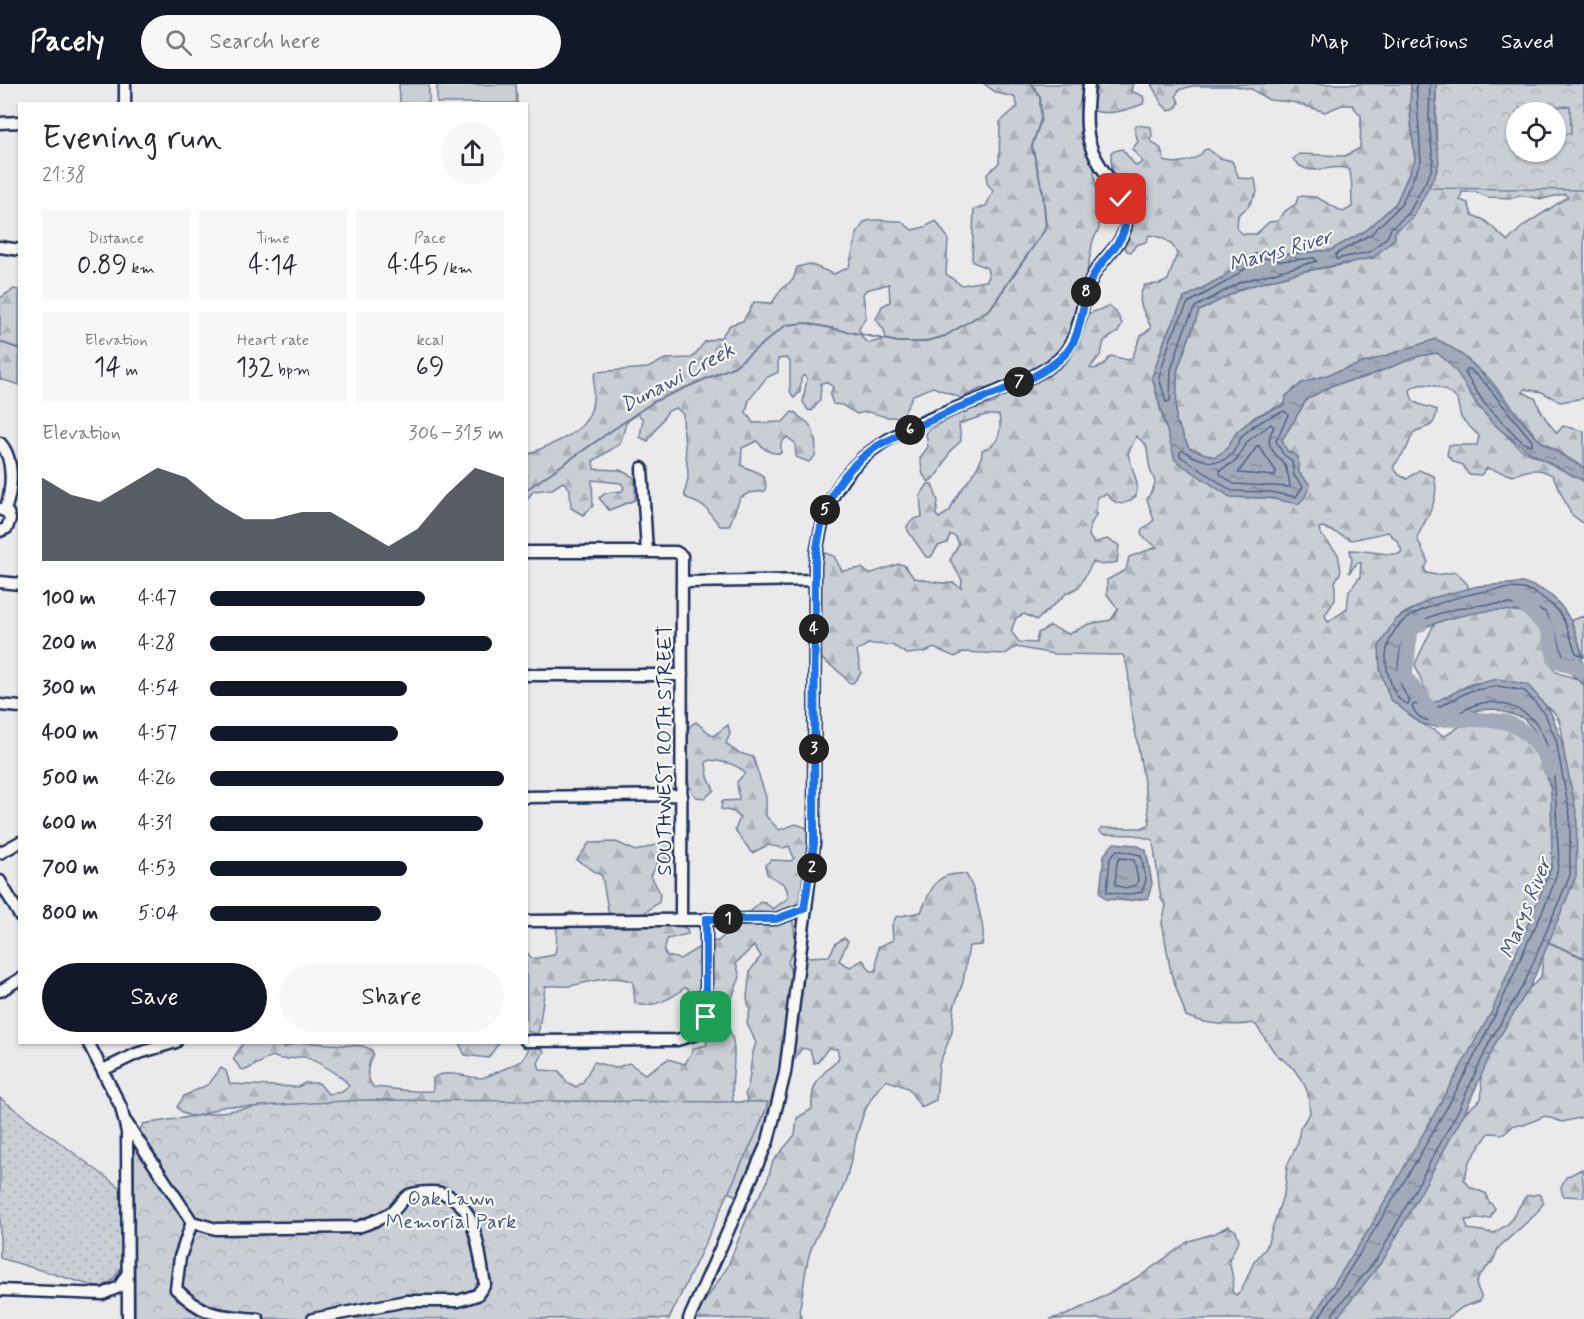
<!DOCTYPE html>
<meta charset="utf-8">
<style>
body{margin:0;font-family:Mynerve,sans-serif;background:#f7f7f7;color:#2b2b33;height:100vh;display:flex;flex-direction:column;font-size:22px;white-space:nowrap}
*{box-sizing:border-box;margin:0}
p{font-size:20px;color:#7c7c81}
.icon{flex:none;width:33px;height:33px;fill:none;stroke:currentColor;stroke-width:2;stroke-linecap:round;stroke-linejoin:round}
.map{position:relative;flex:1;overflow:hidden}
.drawer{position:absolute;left:18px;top:18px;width:510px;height:942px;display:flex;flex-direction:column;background:#fff;border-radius:0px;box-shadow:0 2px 4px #0004}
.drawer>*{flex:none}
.tools{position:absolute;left:1506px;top:18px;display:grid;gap:12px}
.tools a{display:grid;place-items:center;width:60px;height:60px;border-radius:50%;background:#fff;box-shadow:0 2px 4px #0004;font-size:30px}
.pin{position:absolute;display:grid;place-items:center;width:51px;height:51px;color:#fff;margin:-26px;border-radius:12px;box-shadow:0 3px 9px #0006}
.km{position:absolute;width:30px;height:30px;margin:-15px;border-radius:50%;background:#222;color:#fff;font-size:16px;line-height:30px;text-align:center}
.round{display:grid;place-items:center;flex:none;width:63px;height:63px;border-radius:32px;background:#f7f7f7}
.headline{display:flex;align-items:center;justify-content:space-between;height:102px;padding:0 24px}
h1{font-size:33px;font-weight:600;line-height:45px}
.stats{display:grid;grid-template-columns:repeat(3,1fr);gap:9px;height:102px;padding:6px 24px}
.stats div{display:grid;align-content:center;border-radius:0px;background:#f7f7f7;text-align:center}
.stats b{font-size:26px;font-weight:600}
.stats small{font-size:16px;font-weight:400}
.stats p{font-size:16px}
.chart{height:168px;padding:12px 24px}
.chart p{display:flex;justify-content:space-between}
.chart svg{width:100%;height:108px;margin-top:6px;fill:#111827;opacity:.7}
.cta{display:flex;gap:12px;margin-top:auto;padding:12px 24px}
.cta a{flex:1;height:69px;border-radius:36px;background:#111827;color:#fff;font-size:24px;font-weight:600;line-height:69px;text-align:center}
.cta a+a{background:#f7f7f7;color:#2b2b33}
ul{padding:0 24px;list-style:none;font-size:20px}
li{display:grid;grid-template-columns:96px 72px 1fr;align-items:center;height:45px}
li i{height:15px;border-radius:8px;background:#111827}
header{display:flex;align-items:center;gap:36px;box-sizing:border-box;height:84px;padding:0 30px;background:#111827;color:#fff}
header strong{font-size:28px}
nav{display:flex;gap:33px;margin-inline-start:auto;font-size:21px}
.search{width:420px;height:54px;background:#f7f7f7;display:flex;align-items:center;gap:15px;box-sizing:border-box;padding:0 21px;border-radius:33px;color:#7c7c81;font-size:22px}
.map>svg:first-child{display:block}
.grass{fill:url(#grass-dots);stroke:#727e9a;stroke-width:1.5}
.forest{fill:url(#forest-firs);stroke:#727e9a;stroke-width:1.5;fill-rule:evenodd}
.park{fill:url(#park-crowns);stroke:#727e9a;stroke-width:1.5;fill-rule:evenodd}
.pitch{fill:#caced5;stroke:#727e9a;stroke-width:1.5}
.water{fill:url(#water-ripples);stroke:#6c7995;stroke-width:1.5}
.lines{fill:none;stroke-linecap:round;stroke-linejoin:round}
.shore{stroke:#516083;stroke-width:1.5}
.stream{stroke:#6c7995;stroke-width:2}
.river{stroke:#a2aaba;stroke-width:15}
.minor-casing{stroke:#1b2f5e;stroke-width:15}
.minor{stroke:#f6f6f2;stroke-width:10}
.route-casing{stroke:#fff;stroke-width:12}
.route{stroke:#1a73e8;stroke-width:8}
.labels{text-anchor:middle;stroke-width:4.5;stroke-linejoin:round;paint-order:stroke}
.street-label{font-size:20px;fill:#1b2f5e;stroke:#f6f6f2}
.park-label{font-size:20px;fill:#47577c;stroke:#f6f6f2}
.water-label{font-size:21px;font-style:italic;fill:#44547a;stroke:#f6f6f2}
</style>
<header>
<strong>Pacely</strong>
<div class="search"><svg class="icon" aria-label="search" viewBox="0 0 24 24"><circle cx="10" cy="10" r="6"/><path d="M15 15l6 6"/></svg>Search here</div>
<nav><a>Map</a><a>Directions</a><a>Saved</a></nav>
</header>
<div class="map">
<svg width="1584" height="1235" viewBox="0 0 1584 1235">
<defs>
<pattern id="grass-dots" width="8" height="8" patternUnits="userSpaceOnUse" patternTransform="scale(1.5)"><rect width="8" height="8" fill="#caced5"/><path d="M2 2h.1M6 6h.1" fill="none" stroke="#adb1b9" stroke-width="1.8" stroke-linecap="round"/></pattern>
<pattern id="forest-firs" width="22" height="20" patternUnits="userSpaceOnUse" patternTransform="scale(1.5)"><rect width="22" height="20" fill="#caced5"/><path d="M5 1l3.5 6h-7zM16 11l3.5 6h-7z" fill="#adb1b9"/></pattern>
<pattern id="park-crowns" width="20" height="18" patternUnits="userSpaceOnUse" patternTransform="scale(1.5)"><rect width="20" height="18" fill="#caced5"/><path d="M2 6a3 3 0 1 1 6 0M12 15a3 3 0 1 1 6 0" fill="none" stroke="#adb1b9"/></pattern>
<pattern id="water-ripples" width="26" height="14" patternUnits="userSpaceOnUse" patternTransform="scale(1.5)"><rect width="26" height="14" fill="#a2aaba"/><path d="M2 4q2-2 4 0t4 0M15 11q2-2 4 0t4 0" fill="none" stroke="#838b9a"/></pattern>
</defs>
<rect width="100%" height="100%" fill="#e9eae9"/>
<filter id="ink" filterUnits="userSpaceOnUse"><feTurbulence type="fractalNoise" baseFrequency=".0167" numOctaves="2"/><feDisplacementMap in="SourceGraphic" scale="12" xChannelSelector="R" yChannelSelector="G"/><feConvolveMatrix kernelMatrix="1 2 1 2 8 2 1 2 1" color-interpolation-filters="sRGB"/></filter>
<g filter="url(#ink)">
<path class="grass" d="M0,1014L122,1105L121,1184L111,1198L100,1204L0,1174Z"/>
<path class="forest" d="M984,0H1090L1082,17L1081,42L1093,76L1096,106L1104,116L1099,127V145L1093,156L1087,188L1085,231L1109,222L1116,228L1122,240L1118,248L1104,257L1101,270L1090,284L1094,285L1102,282L1111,272L1128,276L1132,274L1141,252L1151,244C1145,228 1134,218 1145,201L1160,200L1168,196L1177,170C1173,158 1161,152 1149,151L1146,158L1136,161L1131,168L1127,167L1122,159L1127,142L1131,140L1125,117L1129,102L1120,103C1112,92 1111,81 1111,68L1122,65L1136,82L1143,78L1132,65L1138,58L1134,43L1137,41L1151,43L1152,52L1150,56L1161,65L1164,77C1176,81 1198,77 1204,66L1208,65L1220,74L1232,77L1239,94L1255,95L1257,108L1248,123L1238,131L1237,145L1243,150H1256L1269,138L1278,137L1285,127L1296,120L1298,112L1316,113L1343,128L1352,123C1352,116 1352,89 1349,85C1328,78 1310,97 1293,75L1299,70L1345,72L1360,64L1361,32L1352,21H1342L1325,28L1292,18L1269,16L1251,5L1235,2H1192L1179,6L1176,11L1179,19L1177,23L1169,27L1162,20L1151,0H1411L1410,28L1415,76L1396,119L1367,146L1331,166L1280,171L1265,167L1255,170L1223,193L1184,214L1166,252L1152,293L1165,343L1230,413L1269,414L1298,419L1310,401L1299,389L1298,373L1287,367L1281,356L1307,315L1333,301L1363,294L1419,272L1437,269L1455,283L1479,323L1519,364L1584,397V440L1571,430L1553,392C1540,382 1525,386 1513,392L1487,384L1481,391L1468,390L1463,381L1454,378L1447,371L1449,361H1477L1479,352L1461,334L1457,315C1446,304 1422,294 1410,306C1411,324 1426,320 1437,326C1434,348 1426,340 1413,349L1407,364L1393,383L1399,391L1407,395L1419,386L1434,392C1441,416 1426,433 1417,454L1428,478L1424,485L1427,489L1436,491L1456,488L1468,501V512C1449,516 1402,521 1394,540L1405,624L1420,639L1444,652C1455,648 1463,636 1476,635C1501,633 1540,648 1549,672C1552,680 1545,686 1547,694C1554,715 1560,735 1559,757C1558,776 1544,790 1540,808L1544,823L1538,862L1324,1235H1050L1066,1231L1095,1217L1143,1190L1189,1157L1216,1149L1228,1142L1236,1147L1239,1156L1229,1176L1233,1195L1232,1208L1236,1211L1242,1205L1254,1178L1266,1164L1285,1105L1287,1082L1298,1058L1300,1044L1310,1029L1308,1009L1304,1000L1294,985L1275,969L1256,941L1252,939C1235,943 1202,940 1186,932L1171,889L1162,839L1166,822L1161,815L1153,756L1135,751L1103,750L1099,747L1102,744H1142L1150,740C1145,702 1139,664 1131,626C1127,607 1132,589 1123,571L1054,570L1016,563L1005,570L963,568L955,573L934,564L925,568L907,570L892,561L868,560L857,567L861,589L853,599H849C837,581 825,582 816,568L820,560L819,481L825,469L834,472L842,487L862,484L869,490L899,480L904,481L914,494C927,496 940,501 954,499L961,504L962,496L950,476L959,460L955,452L950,451L947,459L938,462L931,473H926L908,447L907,442L914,435L922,433L920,412L928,400H932L938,417L936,431L939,434L950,427C956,405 983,387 982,366C999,362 1002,347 999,331H985L959,340L961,357L951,366L939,389L929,398L923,391L920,374L928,363L926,349L929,346L959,329L994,319L1014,303L1008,297L1000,303L991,306L982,304L961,314L933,303L913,311L903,331C882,339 875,323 857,330L842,321L833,320L830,311L833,303L826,298L821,299L820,316L812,327L808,326L803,318L807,294L804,291L801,294L800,308L794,314L790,307V278L787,274L778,275V288L766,294L749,316L746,328L753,339L783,338L792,328L796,329C800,335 802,334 807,338C815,345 817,362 815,372L809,378L796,373L795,359L787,353L781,359V369C770,371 763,365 757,357L742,364L741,381C753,388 769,387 765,407L749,409L740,414L729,442H720L705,423L685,413C684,404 689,398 688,389C686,369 683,351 683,330L676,324L668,327L648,357L640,353L643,335L637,330L626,339L620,360L593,377L594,385L620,386L635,394V416L609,426L599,414L606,409L622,407L624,403L621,399L592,396L593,422L583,431L571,424L570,405L563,398L552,405L533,407L527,416L526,372C545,361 581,353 590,329C596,316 591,302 596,288L648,284L665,275L692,274L705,258L721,253L730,241L743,237L754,218L772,219L782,204L793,196L797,183L809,180L834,190L849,183L857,150L864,138C877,133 888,138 901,137L912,146L925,143L936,137L948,154L946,190L961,201L986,197L989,193L987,184L973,178L972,174L974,126L986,122L993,107L987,99V90L999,79L1000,38L1018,22L1014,13L997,9ZM889,200L890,218L882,222L876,235L884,246L886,255L869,259L862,254L859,245L866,232L863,210L866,206ZM1136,352L1146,361C1148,368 1148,373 1149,380C1152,401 1162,391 1147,415L1154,436L1141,447L1142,452L1157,463L1129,473L1126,486L1107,496V510L1118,525L1111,536L1089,540L1069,550L1050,542L1038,549L1036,559L1019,558L1011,547L1016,534L1024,530L1037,536L1067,509L1079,503L1093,478L1102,481L1117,478L1119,461L1107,455L1094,459L1089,452L1090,442L1096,431L1097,413L1106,410C1117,422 1123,423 1136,412L1137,399L1128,370ZM1323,443L1352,456L1388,448L1398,458L1402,467L1399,470C1382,471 1368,466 1350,466L1352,476L1349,489L1357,479H1361L1360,493L1349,507L1347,525L1328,538L1325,531L1335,516V498L1341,487L1338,470L1320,449L1319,444Z
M1098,0H1133L1131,7L1143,12L1144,16L1143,20C1127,26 1105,33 1090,25L1091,11L1097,5Z
M1436,0H1584L1559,28H1516V68H1556L1584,73V314L1560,318L1542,308L1525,305L1523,308L1536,315C1540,329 1548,339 1557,349L1563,342L1584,347V384L1538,355L1488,293L1436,255L1256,332L1237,348L1227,367L1214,373L1189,364L1176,337L1177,287L1199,227L1243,204L1300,188L1348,180L1413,133L1436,89ZM1462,108H1476L1488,113L1512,114L1520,111L1542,115L1565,110L1568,113L1523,142L1508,157L1484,136L1472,131L1468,119L1460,116Z
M14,205L19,206V301L0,295V214Z
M1480,519C1505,523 1543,523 1547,556C1549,566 1548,578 1555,587C1561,592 1574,591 1584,599V1033L1562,1038L1545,1032L1524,1041H1514L1504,1050L1489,1049L1469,1078L1464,1095L1470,1103L1487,1110V1115L1495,1124L1490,1134L1465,1136L1468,1145L1494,1149L1509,1139L1526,1112L1539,1110L1544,1118L1536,1130L1498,1164L1493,1177L1480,1191L1476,1200L1481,1212L1480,1217L1463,1223L1446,1235H1334L1433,1066L1453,1049L1463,1030L1481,1015C1484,1003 1478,990 1483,977C1490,958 1504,947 1511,928C1519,921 1521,916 1527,907C1531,901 1537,900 1541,892L1564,682C1563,666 1565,640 1553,627C1544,618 1496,601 1483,599C1475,597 1468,601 1461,605L1457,619L1430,620L1415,580L1434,540Z
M1584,532V574L1571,536Z
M696,638L713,652L728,641L730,650L726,659C733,668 742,670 753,673L766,713V732L779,746L796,740L810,745L809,776L802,781L807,799L808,814L792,832L796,860L788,878L795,905L788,920L789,930L802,902V880L807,873L829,872L836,859L844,854L848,857L839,877L850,883L863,876L871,887H876L878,863L893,856L892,841L896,833L921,828C932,804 934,788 966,790C974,803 987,847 982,861L969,862L963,898L954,923L952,948L939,981L936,1016L921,1023L908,1004L886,996C856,1025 857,1062 845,1098C837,1123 818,1143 810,1168C804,1187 804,1208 799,1227L802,1235H693L727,1184L750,1127L766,1101L773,1077L795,1051L797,1034L812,1025C810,1001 820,991 837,977L839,973L837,965L828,964L818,978L814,979L810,966L802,964L792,979L774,1032L736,1112L728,1108L278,1025C262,1024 246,1022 229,1022C210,1022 195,1044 177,1023L184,1012L209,1000L221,984L226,987L230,1000L298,1003L305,999H319L328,1010L342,1008L349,1002C346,994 313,975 305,973C292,971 288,980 272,972L246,986L241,985L233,975L243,959H278L284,964L296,958L363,962L372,966L373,970C367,983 365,991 373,1003C394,1004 412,1009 433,1007V994C445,985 466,993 480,994C484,995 517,979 523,976L529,964L538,961L544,967L538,979L540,986L559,987L567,998L576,1003L583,998L594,978L615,984L629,979L645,990L668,975L685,980L694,964L707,961L704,933H691L687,931L691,913L688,905L684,904C673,914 650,926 635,919L633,898C611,889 590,899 568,902C560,903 552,900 545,903L539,945L537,950L527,947L526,867L532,875L554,871C562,853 547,843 570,828L575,829L591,845L609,831L602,792L577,776L589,759L616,758L636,767L668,757L676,760L675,773L659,776L651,792L660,809L659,818L642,831L660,842L679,841L687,845L688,850L667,855L664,868L667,872L680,875L708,858L718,857L731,845L740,829L750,828L760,818L765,819L773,825L788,814C788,797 779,799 767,790L765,781L771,776L791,777L794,774L789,762L783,764L768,761L752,769L735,746L740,734L734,728L721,725L722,717L739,716L737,698L745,689C738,680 721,677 709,676L706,679L708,693L714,706L705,714L696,713C685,701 689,691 687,676C684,662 680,646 696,638ZM754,862L761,872L750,887L747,914L750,927L747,939L756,959C748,977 753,993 745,1011L751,1023L734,1022C727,992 744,966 724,935L740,893L736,879Z
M459,959H499L488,974L465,971Z
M1582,1085L1584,1113L1563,1112L1561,1103L1566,1093Z"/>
<path class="park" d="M1436,0H1584V106L1428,104L1436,89ZM1516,28H1556V68H1516Z
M363,1016L768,1018C761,1044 750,1061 739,1085C717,1136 693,1185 669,1235L135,1234L134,1058L143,1040L261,1022Z"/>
<path class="pitch" d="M399,0H429V19H400Z
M516,0L517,19H437V1Z
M1570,22L1571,50H1556V28H1520V24Z"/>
<path class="water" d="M1411,0H1436L1435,39L1439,78L1436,89L1413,133L1395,148V154L1373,174L1300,188L1243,204L1199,227L1177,287L1176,337L1189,364L1214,373C1233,364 1227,358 1239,346C1254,332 1267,328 1285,321L1286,312L1302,299L1436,255C1485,278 1501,319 1537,354C1550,366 1569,375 1584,384V397C1543,376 1508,360 1479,323C1462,300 1462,288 1437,269L1419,272L1363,294L1333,301L1307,315L1282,356L1287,367L1298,373L1299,389L1310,401L1305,413L1298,420L1269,414L1230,413L1175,376L1152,293L1166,252L1184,214L1223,193L1255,170L1265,167L1280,171L1331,166L1367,146L1396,119L1415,76L1410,28Z
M1522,499C1570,507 1584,561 1584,601L1558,578L1550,550L1540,532C1504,522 1480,526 1445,536C1436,539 1423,543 1415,549C1408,555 1408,561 1406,569C1401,594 1406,611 1431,620L1468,602L1498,595L1528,601L1550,627L1561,654L1577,732L1576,792L1531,901L1495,960L1465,1028L1384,1175L1336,1235H1311L1370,1144L1492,927L1552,782L1551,704L1544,672L1534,646L1523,634L1495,625L1478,626L1457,639L1436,643L1420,639L1390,615L1380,586L1379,562L1395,536L1432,514L1478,502Z
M1114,759L1136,761L1146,766L1152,799L1148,814L1127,817L1106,815L1100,809L1104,771Z"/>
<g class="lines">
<path class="shore" d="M1416,0L1421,77L1401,121L1371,150L1336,170V175L1370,168L1388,152L1391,144L1409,129L1431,87L1433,77L1429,39L1430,0
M1266,174L1280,177L1314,174L1317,177L1241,198L1195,223L1184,246L1171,286L1170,317L1166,318L1159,293L1171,254L1188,219L1226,198L1258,176Z
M1466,285H1470L1484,298L1532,357V361L1523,359L1484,319L1465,289Z
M1285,327L1288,331L1276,357L1283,370L1292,377L1294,392L1303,402L1296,413L1270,408L1232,407L1180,372V368L1183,366C1196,376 1218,384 1231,371C1237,365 1238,356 1244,350C1257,338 1269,333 1285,327Z
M1271,340L1274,343C1263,361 1273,367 1284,380C1287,384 1290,399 1290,403L1234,400L1220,390V386L1236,377L1248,357Z
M1258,361L1276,387L1275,392L1238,389Z
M1584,573L1576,569C1570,555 1568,539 1558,527C1552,520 1538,509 1528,506C1501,498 1418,520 1399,541C1386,556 1383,575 1389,593C1393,605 1395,616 1408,620L1410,617C1400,604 1396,591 1399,574C1401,567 1401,557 1405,551C1424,522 1515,511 1545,528L1556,548L1564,575L1584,594
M1117,766L1141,771L1146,796L1142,808L1126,811L1107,808L1110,774Z
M1120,774L1134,776L1138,796L1136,801L1125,804L1115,801L1117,778Z
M1318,1235C1395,1115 1471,994 1526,862C1535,842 1556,803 1558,782C1560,770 1557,757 1557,746C1555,711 1557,675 1539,644C1529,625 1495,613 1475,621C1458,628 1424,652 1412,622L1415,620L1432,626L1470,607L1498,602L1525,607L1545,630L1556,656L1570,732V791L1525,898L1490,957L1459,1025L1379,1172L1333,1229L1332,1235"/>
<path class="stream" d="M0,258L20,265
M526,406L653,318L735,282L786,241L806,239L898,258H923L945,252L990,225L1046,144L1043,109L1032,62L1041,35L1040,13L1032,0
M1548,858L1584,874"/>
<path class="river" d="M1520,517L1548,545L1555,576L1584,587
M1421,540L1411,545L1405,592L1437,635C1454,636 1493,634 1508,639C1527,646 1546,667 1550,686"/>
<defs>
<path id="minor" d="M125,0V20
M0,39L20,38
M0,163L20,166
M0,359C15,375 12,407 5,426
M642,384L647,468
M0,447L7,444L10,435L8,429L0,425
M526,468H676L682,472L681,834
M0,498L20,500
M683,498L815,496
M526,591H682
M0,621L20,623
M526,713L682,711
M0,769L20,758
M0,797L20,832
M526,837L776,835L804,825
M0,907L20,895
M526,957L677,956L697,950L706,933V835
M88,958L121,1023L127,1048L128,1235
M103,986L136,970L176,958
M126,1038L192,1138L216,1145L358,1143C370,1139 382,1135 392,1128C398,1123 402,1115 409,1111C416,1108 424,1108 432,1108C477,1109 478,1167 485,1200L477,1211L458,1217H406L313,1235
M192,1138L180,1173L176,1205C206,1234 219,1231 258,1235
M0,1206L103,1210L119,1203L127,1190
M689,1235L768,1057L785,989L814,760L815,481C826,363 898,349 994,309C1016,299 1039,292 1058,276C1083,254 1079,217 1094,190C1103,173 1119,164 1125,145C1133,115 1099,89 1091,63C1084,43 1087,21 1089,0"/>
</defs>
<use href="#minor" class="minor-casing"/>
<use href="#minor" class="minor"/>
</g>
</g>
<g class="lines" filter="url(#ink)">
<defs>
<path id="route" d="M706,933V835H776L804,825L814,760L815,481C820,428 833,391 879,361C902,350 925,338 949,328C984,312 1041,297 1067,268C1085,246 1080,211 1096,187C1114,160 1134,153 1121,115"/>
</defs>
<use href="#route" class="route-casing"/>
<use href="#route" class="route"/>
</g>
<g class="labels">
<g class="street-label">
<text transform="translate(664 666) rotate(-90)" y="7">SOUTHWEST ROTH STREET</text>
</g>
<g class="park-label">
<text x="451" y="1121">Oak Lawn<tspan x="451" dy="23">Memorial Park</tspan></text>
</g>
<g class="water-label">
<text transform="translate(1280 166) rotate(-16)" y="7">Marys River</text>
<text transform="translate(677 293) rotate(-28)" y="7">Dunawi Creek</text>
<text transform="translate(1525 824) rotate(-68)" y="7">Marys River</text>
</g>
</g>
</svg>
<div class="tools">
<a><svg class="icon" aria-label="locate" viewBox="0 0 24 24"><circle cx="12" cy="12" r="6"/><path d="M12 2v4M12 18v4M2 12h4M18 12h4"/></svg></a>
</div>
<div class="pin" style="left:706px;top:933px;background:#1e9e55"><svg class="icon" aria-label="arrive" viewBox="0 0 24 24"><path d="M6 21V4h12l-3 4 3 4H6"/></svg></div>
<div class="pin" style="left:1121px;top:115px;background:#d93025"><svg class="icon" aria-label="check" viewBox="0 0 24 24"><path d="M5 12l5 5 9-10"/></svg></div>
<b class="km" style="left:728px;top:835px">1</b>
<b class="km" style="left:812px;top:784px">2</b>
<b class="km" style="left:814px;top:665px">3</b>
<b class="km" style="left:814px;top:545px">4</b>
<b class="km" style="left:825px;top:426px">5</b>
<b class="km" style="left:910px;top:346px">6</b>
<b class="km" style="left:1019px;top:298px">7</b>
<b class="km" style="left:1086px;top:208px">8</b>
<section class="drawer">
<div class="headline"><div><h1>Evening run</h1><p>21:38</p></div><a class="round"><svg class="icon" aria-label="share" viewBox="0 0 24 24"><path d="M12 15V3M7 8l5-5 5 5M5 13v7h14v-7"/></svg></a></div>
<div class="stats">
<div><p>Distance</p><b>0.89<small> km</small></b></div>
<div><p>Time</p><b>4:14</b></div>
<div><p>Pace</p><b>4:45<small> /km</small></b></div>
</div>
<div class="stats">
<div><p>Elevation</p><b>14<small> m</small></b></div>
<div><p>Heart rate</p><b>132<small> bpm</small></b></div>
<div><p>kcal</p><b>69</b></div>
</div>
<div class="chart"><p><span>Elevation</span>306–315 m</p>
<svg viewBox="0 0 160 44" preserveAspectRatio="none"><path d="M0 44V10L10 17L20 20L30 13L40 6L50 10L60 20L70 27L80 27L90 24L100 24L110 31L120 38L130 31L140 17L150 6L160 10V44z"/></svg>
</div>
<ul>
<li><b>100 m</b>4:47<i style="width:73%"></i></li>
<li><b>200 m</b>4:28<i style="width:96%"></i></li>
<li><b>300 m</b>4:54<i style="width:67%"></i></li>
<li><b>400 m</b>4:57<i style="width:64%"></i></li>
<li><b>500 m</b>4:26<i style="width:100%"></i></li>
<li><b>600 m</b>4:31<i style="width:93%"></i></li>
<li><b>700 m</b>4:53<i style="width:67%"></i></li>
<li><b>800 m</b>5:04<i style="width:58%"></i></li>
</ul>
<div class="cta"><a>Save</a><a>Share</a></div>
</section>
</div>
